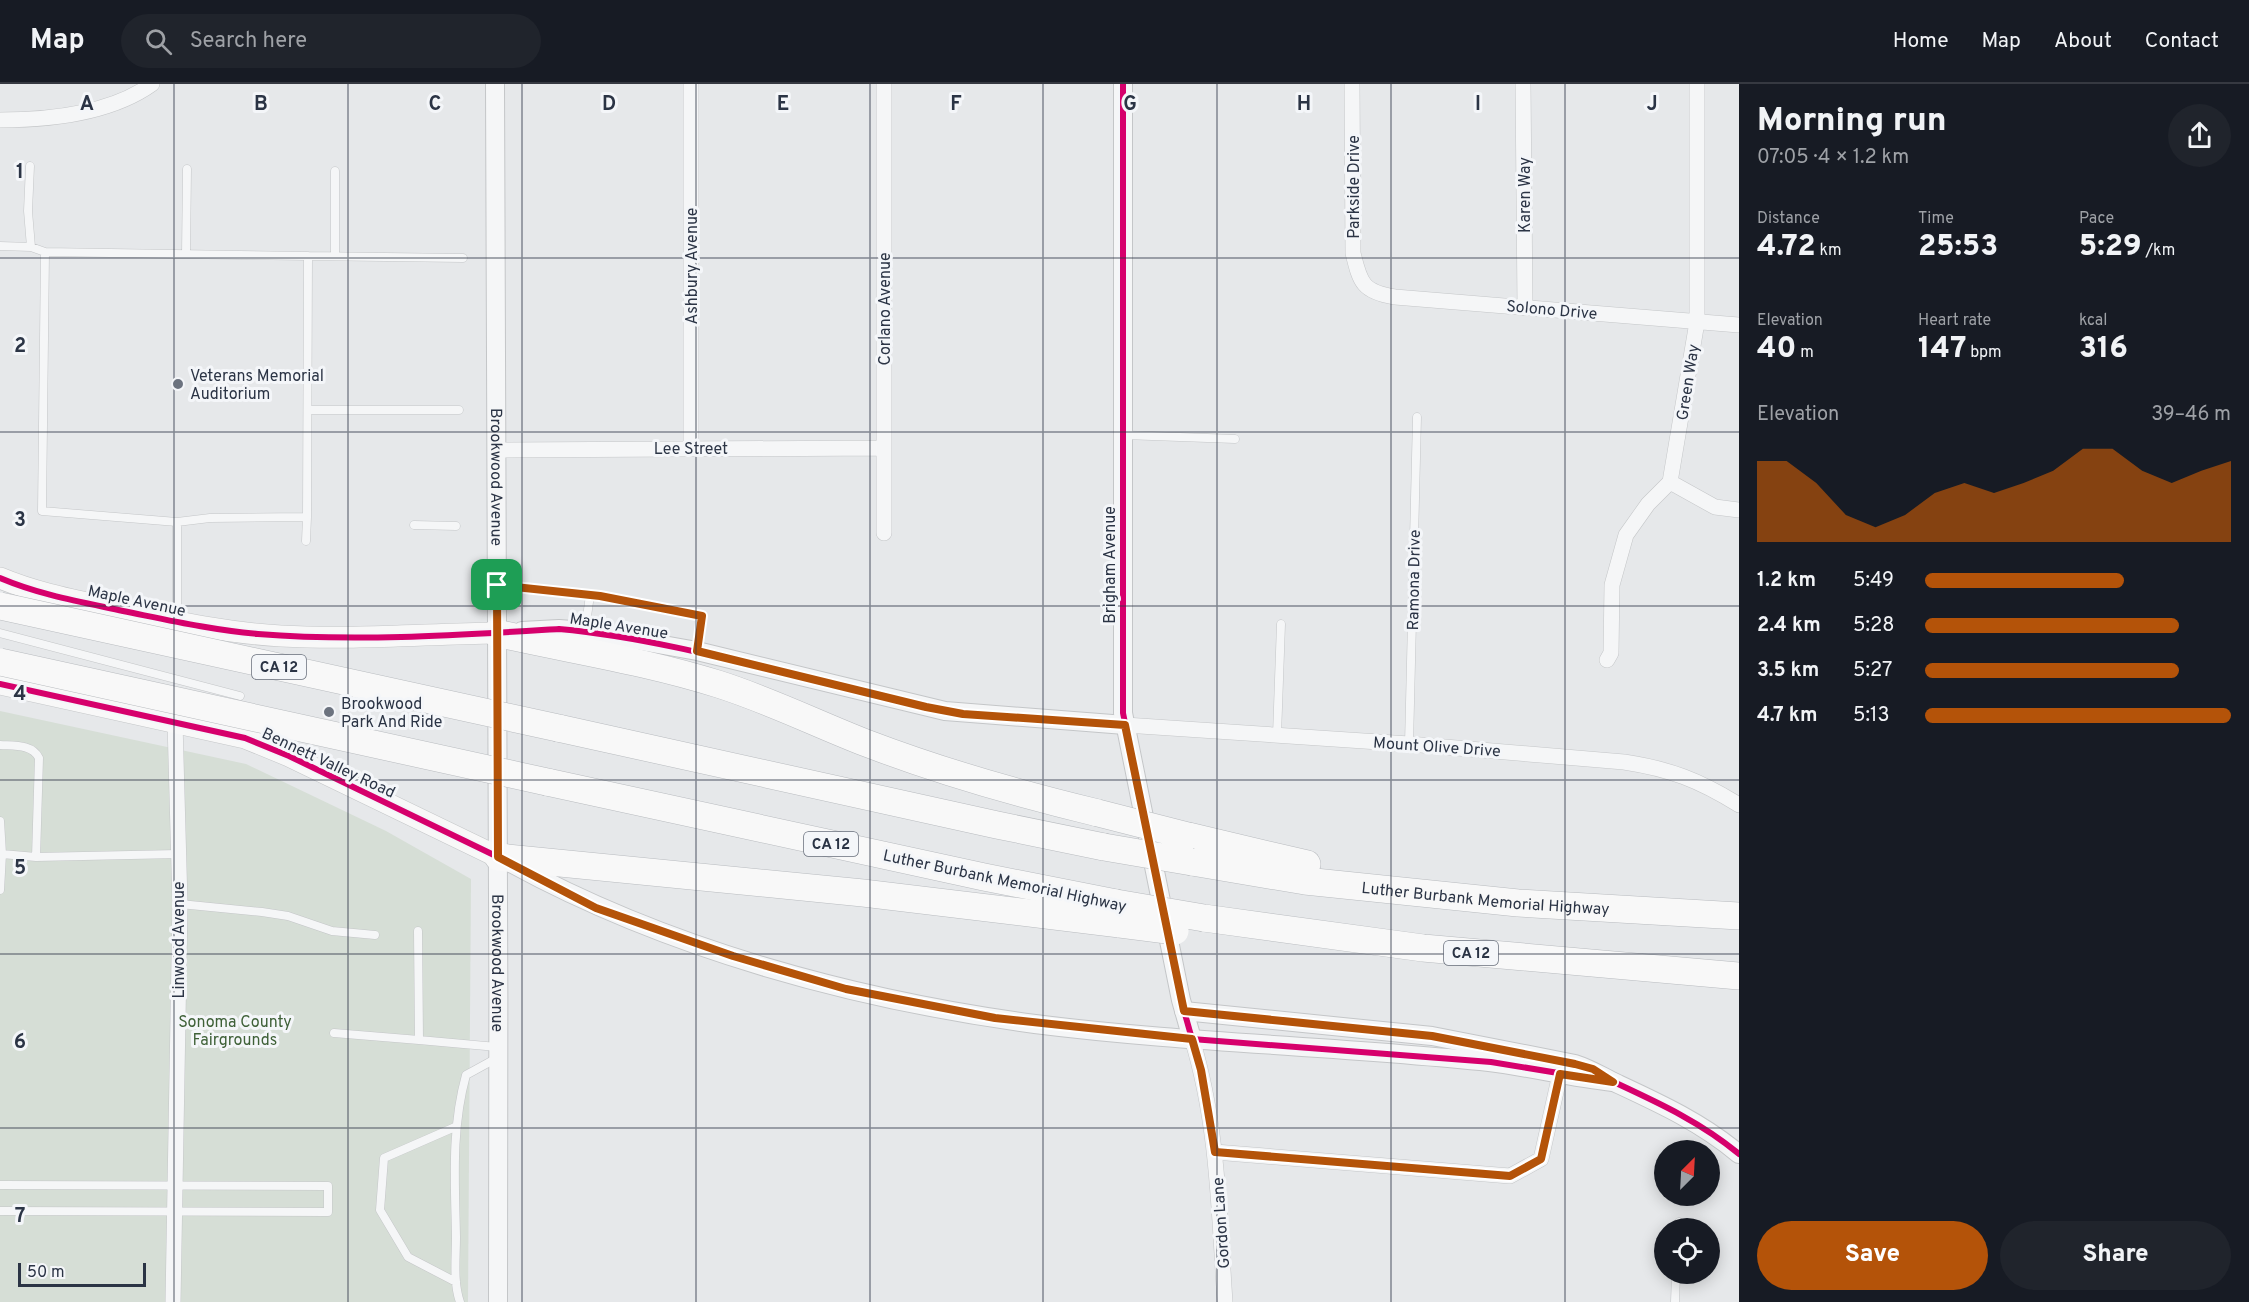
<!DOCTYPE html>
<meta charset="utf-8">
<style>
body{margin:0;font-family:Overpass,sans-serif;background:#20242c;color:#f1f3f6;height:100vh;display:flex;flex-direction:column;font-size:22px;white-space:nowrap}
*{box-sizing:border-box;margin:0}
p{font-size:20px;color:#9ea1a6}
.icon{flex:none;width:33px;height:33px;fill:none;stroke:currentColor;stroke-width:2;stroke-linecap:round;stroke-linejoin:round}
.map{position:relative;flex:1;overflow:hidden}
.drawer{display:flex;flex-direction:column;background:#171b24;width:510px}
.drawer>*{flex:none}
.needle{width:39px;rotate:24deg}
.controls{position:absolute;left:1654px;top:1056px;display:grid;gap:12px}
.controls a{display:grid;place-items:center;width:66px;height:66px;border-radius:50%;background:#171b24;box-shadow:0 3px 15px #0003;font-size:30px}
.scale{position:absolute;left:18px;bottom:15px;width:128px;box-sizing:border-box;padding-left:6px;border:3px solid #2b3445;border-top:0;font-size:16px;line-height:21px;white-space:nowrap;color:#2b3445;-webkit-text-stroke:4px #f4f6f9;paint-order:stroke}
.pin{position:absolute;display:grid;place-items:center;width:51px;height:51px;color:#fff;margin:-26px;border-radius:12px;box-shadow:0 3px 9px #0006}
.round{display:grid;place-items:center;flex:none;width:63px;height:63px;border-radius:32px;background:#20242c}
.overview{display:flex;align-items:center;justify-content:space-between;height:102px;padding:0 18px}
h1{font-size:33px;font-weight:800;line-height:45px}
.metrics{display:grid;grid-template-columns:repeat(3,1fr);gap:9px;height:102px;padding:6px 18px}
.metrics div{display:grid;align-content:center}
.metrics b{font-size:30px;font-weight:800}
.metrics small{font-size:16px;font-weight:400}
.metrics p{font-size:16px}
.chart{height:168px;padding:12px 18px}
.chart p{display:flex;justify-content:space-between}
.chart svg{width:100%;height:108px;margin-top:6px;fill:#b45309;opacity:.7}
.cta{display:flex;gap:12px;margin-top:auto;padding:12px 18px}
.cta a{flex:1;height:69px;border-radius:36px;background:#b45309;color:#fff;font-size:24px;font-weight:800;line-height:69px;text-align:center}
.cta a+a{background:#20242c;color:#f1f3f6}
ul{padding:0 18px;list-style:none;font-size:20px}
li{display:grid;grid-template-columns:96px 72px 1fr;align-items:center;height:45px}
li i{height:15px;border-radius:8px;background:#b45309}
header{display:flex;align-items:center;gap:36px;box-sizing:border-box;height:84px;padding:0 30px;background:#171b24;border-bottom:2px solid #363941}
header strong{font-size:28px}
nav{display:flex;gap:33px;margin-inline-start:auto;font-size:21px}
.search{width:420px;height:54px;background:#20242c;display:flex;align-items:center;gap:15px;box-sizing:border-box;padding:0 21px;border-radius:33px;color:#9ea1a6;font-size:22px}
main{display:flex;flex:1;min-height:0}
.map>svg:first-child{display:block}
.green{fill:#d6ded6}
.lines{fill:none;stroke-linecap:round;stroke-linejoin:round}
.service-casing{stroke:#c4c6c8;stroke-width:9}
.minor-casing{stroke:#c4c6c8;stroke-width:16}
.tertiary-casing{stroke:#c4c6c8;stroke-width:20}
.secondary-casing{stroke:#c4c6c8;stroke-width:22}
.motorway-casing{stroke:#b8bbbf;stroke-width:28}
.service{stroke:#f5f6f7;stroke-width:8}
.minor{stroke:#f5f6f7;stroke-width:15}
.tertiary{stroke:#f5f6f7;stroke-width:18}
.secondary{stroke:#f8f8f8;stroke-width:21}
.motorway{stroke:#f8f8f8;stroke-width:27}
.motorway-bridge-casing{stroke:#b8bbbf;stroke-width:28;stroke-linecap:butt}
.motorway-bridge{stroke:#f8f8f8;stroke-width:27}
.cycleway-casing{stroke:#f4f6f9;stroke-width:10}
.cycleway{stroke:#d6006c;stroke-width:6}
.route-casing{stroke:#fff;stroke-width:12}
.route{stroke:#b45309;stroke-width:8}
.grid{fill:none;stroke:#2b3445;stroke-width:1.5;stroke-opacity:0.55}
.poi-dot{fill:#6c737f;stroke:#f4f6f9;stroke-width:2}
.labels{text-anchor:middle;stroke-width:6;stroke-linejoin:round;paint-order:stroke}
.shield{fill:#f4f6f9;stroke:#676e7b;stroke-width:1.5}
.shield-label{font-size:15px;font-weight:bold;fill:#2b3445}
.street-label{font-size:16px;fill:#2b3445;stroke:#f4f6f9}
.poi-label{font-size:16px;fill:#2b3445;stroke:#f4f6f9;text-anchor:start}
.park-label{font-size:16px;fill:#3f6138;stroke:#f4f6f9}
.grid-label{font-size:20px;text-anchor:middle;font-weight:bold;fill:#2b3445;stroke:#f4f6f9;stroke-width:6;stroke-linejoin:round;paint-order:stroke}
</style>
<header>
<strong>Map</strong>
<div class="search"><svg class="icon" aria-label="search" viewBox="0 0 24 24"><circle cx="10" cy="10" r="6"/><path d="M15 15l6 6"/></svg>Search here</div>
<nav><a>Home</a><a>Map</a><a>About</a><a>Contact</a></nav>
</header>
<main>
<div class="map">
<svg width="1739" height="1218" viewBox="0 0 1739 1218">
<rect width="100%" height="100%" fill="#e6e8ea"/>
<path class="green" d="M0,627L246,680L386,747L471,795L468,1218H0Z"/>
<g class="lines">
<defs>
<path id="service" d="M30,82L28,127L31,163
M0,162L31,163L45,168
M45,168L308,172L307,433L210,434L177,438L42,427Z
M186,170L187,85
M308,172L463,174
M335,172V87
M308,326H459
M1124,351L1235,355
M414,441L456,442
M306,457L307,433
M499,501L600,512L702,532L697,566
M177,536V438
M585,547L590,511
M0,549L240,612
M1277,651L1281,540
M1409,660L1417,333
M0,661C14,662 32,660 39,674L36,773L2,770L0,737
M36,773L178,770
M0,806L2,770
M180,820L262,828L288,832L332,847L375,851
M418,847L419,956L497,963
M334,949L419,956
M455,1043L384,1074L380,1126L408,1173L456,1198
M0,1101L328,1102V1128L0,1127
M1678,1144L1679,1138
M460,1218C453,1198 456,1174 456,1153C455,1098 451,1045 466,991L497,974
M1675,1218L1676,1190"/>
<path id="minor" d="M691,0V363
M884,0V449
M1352,0L1353,169C1360,199 1363,208 1395,213L1739,241
M1523,0L1525,223
M0,36C50,36 110,30 152,0
M498,366L884,364
M1670,398L1715,423L1739,426
M1607,576L1611,569L1612,501L1626,451L1648,420L1670,398L1697,238V0
M1125,641L1409,660L1624,678C1670,685 1699,696 1739,721
M1192,955C1218,1040 1219,1130 1225,1218
M1215,1068L1510,1092L1541,1075L1560,990
M173,1218L180,820L175,638"/>
<g id="tertiary">
<path id="s1" d="M495,0C498,406 499,812 498,1218"/>
<path d="M1123,0V629L1181,916L1192,955"/>
<path d="M522,547L559,545L585,547L697,567L945,627L1125,641"/>
<path d="M509,778C667,865 856,916 1035,940C1186,959 1338,962 1489,978C1531,983 1571,994 1613,998"/>
<path d="M1184,927L1432,952L1575,980C1591,985 1603,993 1618,1000C1661,1020 1702,1039 1739,1070"/>
</g>
<path id="secondary" d="M0,494C38,510 78,517 119,526C173,537 226,549 281,552C353,556 425,550 496,549
M0,600L245,654L289,672L498,773"/>
<g id="motorway">
<path d="M496,549C571,566 645,577 718,600C769,616 817,640 866,659C942,688 1019,710 1098,729"/>
<path d="M558,644L997,741L1104,763"/>
<path d="M547,698L984,793L1116,819"/>
<path d="M1188,752L1307,780"/>
<path d="M498,773L863,809L1120,840"/>
<path id="s2" d="M1192,778L1305,797L1518,819L1739,832"/>
<path d="M1204,834L1423,864L1739,892"/>
</g>
</defs>
<use href="#service" class="service-casing"/>
<use href="#minor" class="minor-casing"/>
<use href="#tertiary" class="tertiary-casing"/>
<use href="#secondary" class="secondary-casing"/>
<use href="#motorway" class="motorway-casing"/>
<use href="#service" class="service"/>
<use href="#minor" class="minor"/>
<use href="#tertiary" class="tertiary"/>
<use href="#secondary" class="secondary"/>
<use href="#motorway" class="motorway"/>
<defs>
<path id="motorway-bridge" d="M0,522L558,644
M0,578L547,698
M1098,729L1188,752
M1104,763L1192,778
M1116,819L1204,834
M1120,840L1175,847"/>
</defs>
<use href="#motorway-bridge" class="motorway-bridge-casing"/>
<use href="#motorway-bridge" class="motorway-bridge"/>
<defs>
<path id="cycleway" d="M1123,0V629L1181,916L1192,955L1491,978L1613,998
M0,494C40,511 81,518 123,527C168,536 212,546 258,550C356,558 460,551 559,545C691,557 815,603 945,627C1003,638 1066,637 1125,641
M0,600L245,654L289,672L498,773
M1184,927L1432,952L1575,980C1591,985 1603,993 1618,1000C1661,1020 1702,1039 1739,1070"/>
</defs>
<use href="#cycleway" class="cycleway-casing"/>
<use href="#cycleway" class="cycleway"/>
</g>
<g class="lines">
<defs>
<path id="route" d="M497,501L600,512L702,532L697,567L926,623L963,630L1125,641L1184,927L1432,952L1575,980L1593,985L1613,998L1560,990L1541,1075L1510,1092L1215,1068L1201,986L1192,955L995,934L846,905L733,872L596,824L498,773Z"/>
</defs>
<use href="#route" class="route-casing"/>
<use href="#route" class="route"/>
</g>
<path class="grid" d="M174,0V1218M348,0V1218M522,0V1218M696,0V1218M870,0V1218M1043,0V1218M1217,0V1218M1391,0V1218M1565,0V1218M0,174H1739M0,348H1739M0,522H1739M0,696H1739M0,870H1739M0,1044H1739"/>
<g class="poi-dot">
<circle cx="178" cy="300" r="6"/>
<circle cx="329" cy="628" r="6"/>
</g>
<g class="labels">
<g class="shield">
<rect x="252" y="571" width="54" height="24" rx="4.5"/>
<rect x="804" y="748" width="54" height="24" rx="4.5"/>
<rect x="1444" y="857" width="54" height="24" rx="4.5"/>
</g>
<g class="shield-label">
<text x="279" y="588">CA 12</text>
<text x="831" y="765">CA 12</text>
<text x="1471" y="874">CA 12</text>
</g>
<g class="street-label">
<text transform="translate(1353 103) rotate(-90)" y="6">Parkside Drive</text>
<text transform="translate(1524 111) rotate(-90)" y="6">Karen Way</text>
<text transform="translate(691 182) rotate(-90)" y="6">Ashbury Avenue</text>
<text transform="translate(884 225) rotate(-90)" y="6">Corlano Avenue</text>
<text transform="translate(1552 225) rotate(5)" y="6">Solono Drive</text>
<text transform="translate(1687 298) rotate(-81)" y="6">Green Way</text>
<text x="691" y="370">Lee Street</text>
<text dy="6" stroke="none"><textPath href="#s1" startOffset="393">Brookwood Avenue</textPath></text>
<text transform="translate(1109 481) rotate(-90)" y="6">Brigham Avenue</text>
<text transform="translate(1413 496) rotate(-89)" y="6">Ramona Drive</text>
<text transform="translate(137 516) rotate(12)" y="6">Maple Avenue</text>
<text transform="translate(619 541) rotate(9)" y="6">Maple Avenue</text>
<text transform="translate(1437 662) rotate(4)" y="6">Mount Olive Drive</text>
<text transform="translate(329 678) rotate(25)" y="6">Bennett Valley Road</text>
<text transform="translate(1005 796) rotate(12)" y="6">Luther Burbank Memorial Highway</text>
<text dy="6" stroke="none"><textPath href="#s2" startOffset="296">Luther Burbank Memorial Highway</textPath></text>
<text transform="translate(178 856) rotate(-90)" y="6">Linwood Avenue</text>
<text dy="6" stroke="none"><textPath href="#s1" startOffset="879">Brookwood Avenue</textPath></text>
<text transform="translate(1220 1139) rotate(-94)" y="6">Gordon Lane</text>
</g>
<g class="poi-label">
<text x="190" y="297">Veterans Memorial<tspan x="190" dy="18">Auditorium</tspan></text>
<text x="341" y="625">Brookwood<tspan x="341" dy="18">Park And Ride</tspan></text>
</g>
<g class="park-label">
<text x="235" y="943">Sonoma County<tspan x="235" dy="18">Fairgrounds</tspan></text>
</g>
</g>
<g class="grid-label">
<text x="87" y="26">A</text>
<text x="261" y="26">B</text>
<text x="435" y="26">C</text>
<text x="609" y="26">D</text>
<text x="783" y="26">E</text>
<text x="956" y="26">F</text>
<text x="1130" y="26">G</text>
<text x="1304" y="26">H</text>
<text x="1478" y="26">I</text>
<text x="1652" y="26">J</text>
<text x="20" y="94">1</text>
<text x="20" y="268">2</text>
<text x="20" y="442">3</text>
<text x="20" y="616">4</text>
<text x="20" y="790">5</text>
<text x="20" y="964">6</text>
<text x="20" y="1138">7</text>
</g>
</svg>
<div class="controls">
<a><svg class="needle" viewBox="-14 -14 28 28"><path d="M0-13l5 13h-10z" fill="#e53935"/><path d="M0 13l5-13h-10z" fill="#9ea1a6"/></svg></a>
<a><svg class="icon" aria-label="locate" viewBox="0 0 24 24"><circle cx="12" cy="12" r="6"/><path d="M12 2v4M12 18v4M2 12h4M18 12h4"/></svg></a>
</div>
<div class="scale">50 m</div>
<div class="pin" style="left:497px;top:501px;background:#1e9e55"><svg class="icon" aria-label="arrive" viewBox="0 0 24 24"><path d="M6 21V4h12l-3 4 3 4H6"/></svg></div>
</div>
<section class="drawer">
<div class="overview"><div><h1>Morning run</h1><p>07:05 · 4 × 1.2 km</p></div><a class="round"><svg class="icon" aria-label="share" viewBox="0 0 24 24"><path d="M12 15V3M7 8l5-5 5 5M5 13v7h14v-7"/></svg></a></div>
<div class="metrics">
<div><p>Distance</p><b>4.72<small> km</small></b></div>
<div><p>Time</p><b>25:53</b></div>
<div><p>Pace</p><b>5:29<small> /km</small></b></div>
</div>
<div class="metrics">
<div><p>Elevation</p><b>40<small> m</small></b></div>
<div><p>Heart rate</p><b>147<small> bpm</small></b></div>
<div><p>kcal</p><b>316</b></div>
</div>
<div class="chart"><p><span>Elevation</span>39–46 m</p>
<svg viewBox="0 0 160 44" preserveAspectRatio="none"><path d="M0 44V11L10 11L20 20L30 33L40 38L50 33L60 24L70 20L80 24L90 20L100 15L110 6L120 6L130 15L140 20L150 15L160 11V44z"/></svg>
</div>
<ul>
<li><b>1.2 km</b>5:49<i style="width:65%"></i></li>
<li><b>2.4 km</b>5:28<i style="width:83%"></i></li>
<li><b>3.5 km</b>5:27<i style="width:83%"></i></li>
<li><b>4.7 km</b>5:13<i style="width:100%"></i></li>
</ul>
<div class="cta"><a>Save</a><a>Share</a></div>
</section>
</main>
